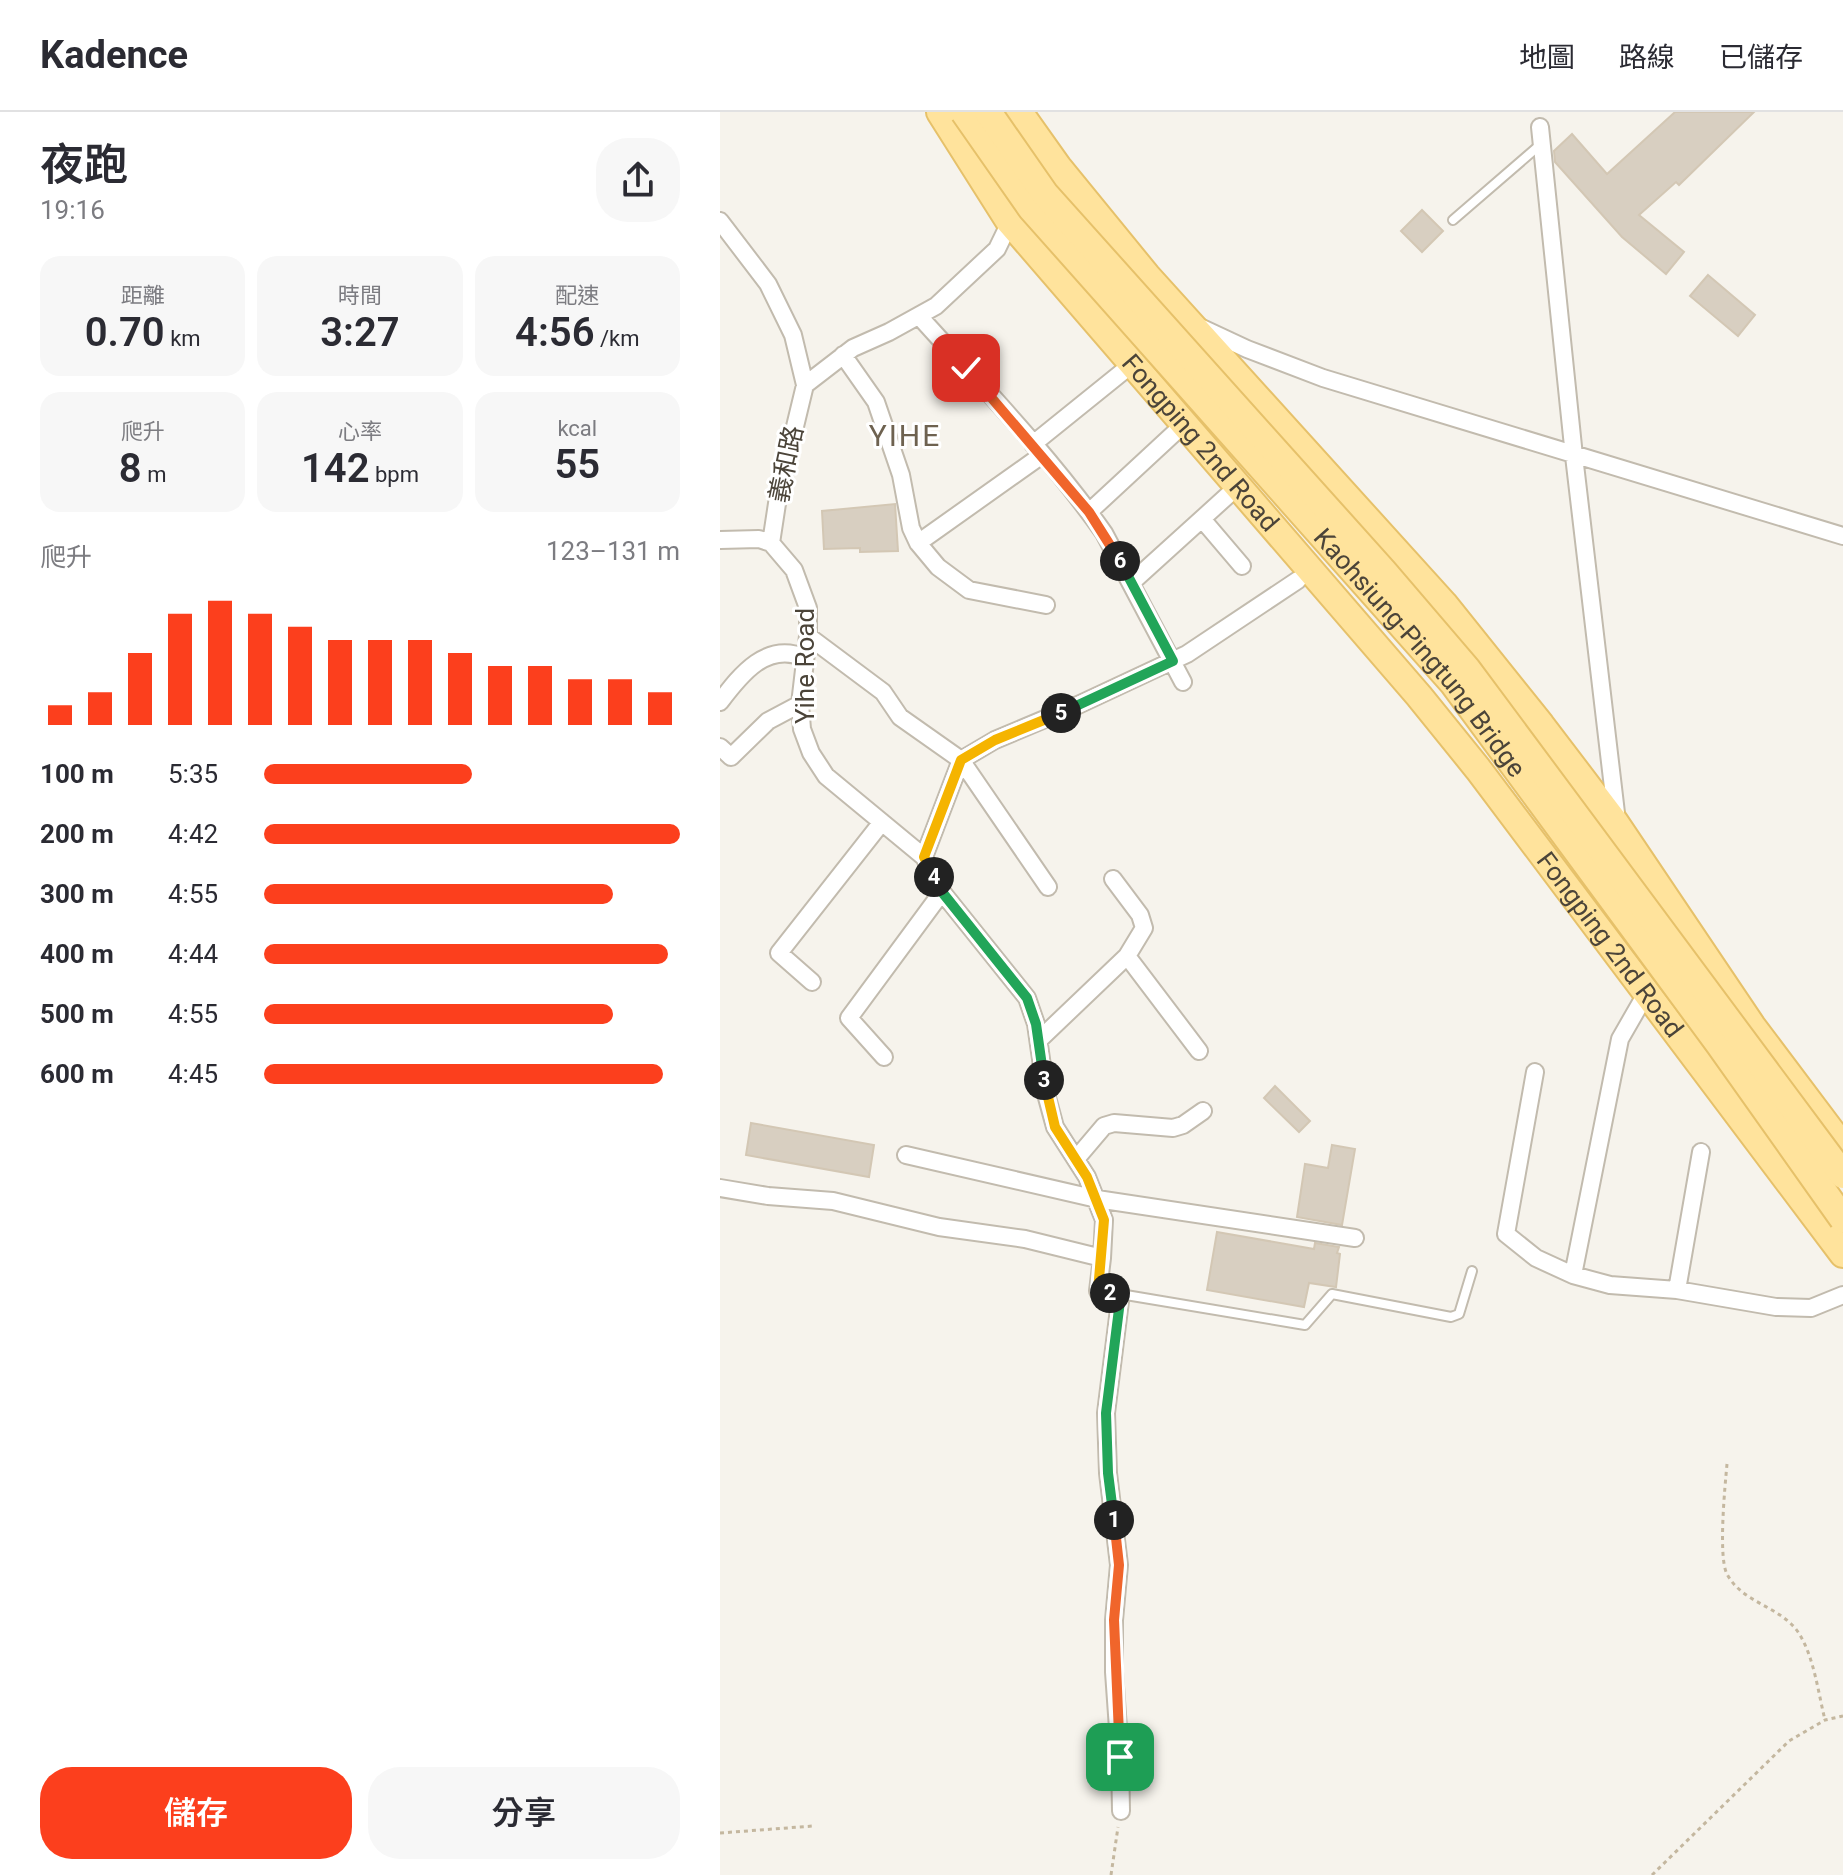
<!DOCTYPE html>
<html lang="zh-TW">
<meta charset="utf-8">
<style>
body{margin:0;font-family:Roboto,"Noto Sans TC",sans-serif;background:#f7f7f7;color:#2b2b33;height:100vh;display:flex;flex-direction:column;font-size:30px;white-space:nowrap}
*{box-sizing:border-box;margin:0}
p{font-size:26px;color:#7c7c81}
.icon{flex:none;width:44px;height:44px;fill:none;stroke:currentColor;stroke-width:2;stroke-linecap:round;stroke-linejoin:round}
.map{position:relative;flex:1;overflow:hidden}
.details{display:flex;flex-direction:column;background:#fff;width:720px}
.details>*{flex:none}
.pin{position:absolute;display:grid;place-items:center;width:68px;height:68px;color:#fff;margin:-34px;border-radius:16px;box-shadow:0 4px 12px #0006}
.km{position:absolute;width:40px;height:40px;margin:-20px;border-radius:50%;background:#222;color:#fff;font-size:22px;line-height:40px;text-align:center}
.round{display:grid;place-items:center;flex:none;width:84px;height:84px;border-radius:32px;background:#f7f7f7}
.headline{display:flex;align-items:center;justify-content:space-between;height:136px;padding:0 40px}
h1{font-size:44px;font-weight:600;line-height:60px}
.metrics{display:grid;grid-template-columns:repeat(3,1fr);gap:12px;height:136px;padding:8px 40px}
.metrics div{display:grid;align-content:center;border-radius:20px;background:#f7f7f7;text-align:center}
.metrics b{font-size:40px;font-weight:600}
.metrics small{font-size:22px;font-weight:400}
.metrics p{font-size:22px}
.chart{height:224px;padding:16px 40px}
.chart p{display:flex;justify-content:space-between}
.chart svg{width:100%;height:144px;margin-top:8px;stroke:#fc3f1d;stroke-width:6}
.button{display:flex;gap:16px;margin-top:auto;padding:16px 40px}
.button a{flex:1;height:92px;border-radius:32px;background:#fc3f1d;color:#fff;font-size:32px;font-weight:600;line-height:92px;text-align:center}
.button a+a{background:#f7f7f7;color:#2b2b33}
ul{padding:0 40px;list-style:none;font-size:26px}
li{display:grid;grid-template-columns:128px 96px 1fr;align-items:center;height:60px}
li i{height:20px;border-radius:10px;background:#fc3f1d}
header{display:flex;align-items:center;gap:48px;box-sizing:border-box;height:112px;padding:0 40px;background:#fff;border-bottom:2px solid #e1e1e2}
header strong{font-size:38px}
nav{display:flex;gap:44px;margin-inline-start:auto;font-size:28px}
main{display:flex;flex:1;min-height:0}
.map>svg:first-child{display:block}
.building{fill:#d8cfc1;stroke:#d3c7b4;stroke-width:2}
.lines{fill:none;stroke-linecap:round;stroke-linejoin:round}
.service-casing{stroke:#c2bbae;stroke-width:12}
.minor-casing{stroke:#c2bbae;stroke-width:20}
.primary-casing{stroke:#e6c16a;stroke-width:30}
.path{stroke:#c4b79f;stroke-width:3;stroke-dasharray:4 4;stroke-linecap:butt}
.service{stroke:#fff;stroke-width:8}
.minor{stroke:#fff;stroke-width:16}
.primary{stroke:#ffe39c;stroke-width:26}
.primary-bridge-casing{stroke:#e6c16a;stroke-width:30;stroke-linecap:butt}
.primary-bridge{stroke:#ffe39c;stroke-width:26}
.split-1-casing{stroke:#fff;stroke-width:16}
.split-2-casing{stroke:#fff;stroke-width:16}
.split-3-casing{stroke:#fff;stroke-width:16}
.split-4-casing{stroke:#fff;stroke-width:16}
.split-5-casing{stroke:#fff;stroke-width:16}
.split-6-casing{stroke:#fff;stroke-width:16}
.split-7-casing{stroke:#fff;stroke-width:16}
.split-1{stroke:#f0652b;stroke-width:10}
.split-2{stroke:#22a559;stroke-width:10}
.split-3{stroke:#f5b400;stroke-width:10}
.split-4{stroke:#22a559;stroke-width:10}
.split-5{stroke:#f5b400;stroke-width:10}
.split-6{stroke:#22a559;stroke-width:10}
.split-7{stroke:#f0652b;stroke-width:10}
.labels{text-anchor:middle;stroke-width:6;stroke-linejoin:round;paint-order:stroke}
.street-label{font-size:26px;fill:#4b4439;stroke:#fff}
.quarter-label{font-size:30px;letter-spacing:2px;fill:#6e6250;stroke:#fff}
</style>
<header>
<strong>Kadence</strong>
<nav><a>地圖</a><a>路線</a><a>已儲存</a></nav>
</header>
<main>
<section class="details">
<div class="headline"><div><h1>夜跑</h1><p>19:16</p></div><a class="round"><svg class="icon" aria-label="share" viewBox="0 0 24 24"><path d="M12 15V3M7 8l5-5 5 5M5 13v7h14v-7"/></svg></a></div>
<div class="metrics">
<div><p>距離</p><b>0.70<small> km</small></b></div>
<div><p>時間</p><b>3:27</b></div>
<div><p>配速</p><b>4:56<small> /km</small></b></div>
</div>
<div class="metrics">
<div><p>爬升</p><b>8<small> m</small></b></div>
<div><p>心率</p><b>142<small> bpm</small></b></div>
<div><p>kcal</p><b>55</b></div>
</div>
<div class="chart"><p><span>爬升</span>123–131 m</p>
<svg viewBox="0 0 160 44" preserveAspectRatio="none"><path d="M5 44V38M15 44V34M25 44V22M35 44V10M45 44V6M55 44V10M65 44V14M75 44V18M85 44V18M95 44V18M105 44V22M115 44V26M125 44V26M135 44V30M145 44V30M155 44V34"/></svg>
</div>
<ul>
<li><b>100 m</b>5:35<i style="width:50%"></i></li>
<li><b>200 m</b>4:42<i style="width:100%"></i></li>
<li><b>300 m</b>4:55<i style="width:84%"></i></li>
<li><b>400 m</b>4:44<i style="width:97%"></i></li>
<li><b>500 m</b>4:55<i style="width:84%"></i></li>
<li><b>600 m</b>4:45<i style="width:96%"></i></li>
</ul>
<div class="button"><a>儲存</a><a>分享</a></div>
</section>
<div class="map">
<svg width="1123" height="1763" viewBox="0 0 1123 1763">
<rect width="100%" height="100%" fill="#f6f3ec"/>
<path class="building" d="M955,0H1034L959,73L956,70L919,103L964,140L946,162L902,125L835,50L834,39L852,22L887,62Z
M702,98L723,119L702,140L681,119Z
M988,163L1035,203L1018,224L970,184Z
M175,392L178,439L140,440V436L104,437L102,399Z
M555,974L590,1009L579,1020L544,986Z
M31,1011L154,1033L149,1065L26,1043Z
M612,1033L635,1037L622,1113L577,1105L585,1052L608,1056Z
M497,1120L594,1137L595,1131L619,1135L617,1141L620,1142L616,1175L589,1171L584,1195L487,1178Z"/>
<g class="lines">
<defs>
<path id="service" d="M733,108L821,32
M400,1182L585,1213L612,1182L731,1205L739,1202L752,1159"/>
<path id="minor" d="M820,15L854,344L896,701L894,707
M0,109L48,172L73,223L85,273L58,385L51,431
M199,204C262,274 329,343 384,421L463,570
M482,216L527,237L603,266L1123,424
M123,243L156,290L181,363L191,416L198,431L218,455L249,478L326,493
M85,273L133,236L169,220L216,194L277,137L293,104
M313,332L411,253
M369,400L463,313
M482,407L522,454
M0,428L39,427L51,431L74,458L88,496V524L80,592L82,617L91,641L106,664L204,745L222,780L307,886L316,912L326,982L335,1015L367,1065L384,1108L382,1146L305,1127L219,1115L113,1089L48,1084L0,1076
M198,431L322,343
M411,471L517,375
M88,524L163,580L180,605L241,648L328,775
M0,590C21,562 47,529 85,546
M0,635L11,645L48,609L80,592
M204,745L241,648L275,628L358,593L467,542L578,468
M407,844L479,939
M92,870L59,841L162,710
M319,928L407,844L424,816L420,803L393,767
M164,945L129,906L222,780
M815,960L786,1122L816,1146L853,1163L890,1173L957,1178L1056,1195L1091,1196L1123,1183
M186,1043L377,1087L635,1126
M356,1047L384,1014L394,1011L453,1016L463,1013L483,999
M382,1146L378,1179L399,1181L400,1189L386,1301L388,1361L399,1453L394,1508V1560L400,1645L401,1699
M853,1163L900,927L927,880
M957,1178L981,1040"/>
<g id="primary">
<path id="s1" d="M220,0L289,109L699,584L758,657L1123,1142"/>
<path d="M299,0L338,55L427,164L724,492L821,613L894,709L1032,914L1123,1035"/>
</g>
</defs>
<use href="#service" class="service-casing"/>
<use href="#minor" class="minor-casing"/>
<use href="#primary" class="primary-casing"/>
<path class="path" d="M1007,1352C1005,1374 998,1445 1007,1462C1022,1491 1060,1494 1078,1520C1094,1544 1098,1580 1105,1608
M0,1721L93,1714
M391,1763L398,1715
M932,1763L1069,1629L1105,1608L1123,1604"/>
<use href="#service" class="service"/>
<use href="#minor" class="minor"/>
<use href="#primary" class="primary"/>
<defs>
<g id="primary-bridge">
<path id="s2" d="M244,0L311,96L733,571L999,932L1123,1107"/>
<path d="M268,0L325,82L664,460L747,557L1123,1063"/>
</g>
</defs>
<use href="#primary-bridge" class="primary-bridge-casing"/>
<use href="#primary-bridge" class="primary-bridge"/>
</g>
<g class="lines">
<defs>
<path id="split-1" d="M394,1408L399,1453L394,1508L400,1645"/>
<path id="split-2" d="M390,1181H399L400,1189L386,1301L388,1361L394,1408"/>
<path id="split-3" d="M324,968L335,1015L367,1065L384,1108L378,1179L390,1181"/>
<path id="split-4" d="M214,765L222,780L307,886L316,912L324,968"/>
<path id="split-5" d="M214,765L204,745L241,648L275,628L341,601"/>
<path id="split-6" d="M341,601L453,549L400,449"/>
<path id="split-7" d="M246,256L369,400L400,449"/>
</defs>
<use href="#split-1" class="split-1-casing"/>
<use href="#split-2" class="split-2-casing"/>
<use href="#split-3" class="split-3-casing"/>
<use href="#split-4" class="split-4-casing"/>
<use href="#split-5" class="split-5-casing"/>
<use href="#split-6" class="split-6-casing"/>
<use href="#split-7" class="split-7-casing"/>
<use href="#split-1" class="split-1"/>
<use href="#split-2" class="split-2"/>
<use href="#split-3" class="split-3"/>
<use href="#split-4" class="split-4"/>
<use href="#split-5" class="split-5"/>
<use href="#split-6" class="split-6"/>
<use href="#split-7" class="split-7"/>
</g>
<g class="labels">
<g class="street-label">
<text dy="9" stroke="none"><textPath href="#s1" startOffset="422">Fongping 2nd Road</textPath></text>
<text transform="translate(66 352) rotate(-78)" y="9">義和路</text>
<text dy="9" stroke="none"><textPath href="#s2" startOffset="708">Kaohsiung-Pingtung Bridge</textPath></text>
<text transform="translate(85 554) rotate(-90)" y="9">Yihe Road</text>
<text dy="9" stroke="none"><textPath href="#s1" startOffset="1070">Fongping 2nd Road</textPath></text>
</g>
<g class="quarter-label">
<text x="185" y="334">YIHE</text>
</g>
</g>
</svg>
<div class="pin" style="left:400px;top:1645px;background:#1e9e55"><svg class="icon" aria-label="arrive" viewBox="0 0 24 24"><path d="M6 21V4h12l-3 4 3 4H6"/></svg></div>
<div class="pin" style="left:246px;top:256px;background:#d93025"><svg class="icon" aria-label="check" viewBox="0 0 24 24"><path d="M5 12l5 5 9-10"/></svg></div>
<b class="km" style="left:394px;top:1408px">1</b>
<b class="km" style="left:390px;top:1181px">2</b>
<b class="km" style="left:324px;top:968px">3</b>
<b class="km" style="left:214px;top:765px">4</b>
<b class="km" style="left:341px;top:601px">5</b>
<b class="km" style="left:400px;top:449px">6</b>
</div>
</main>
